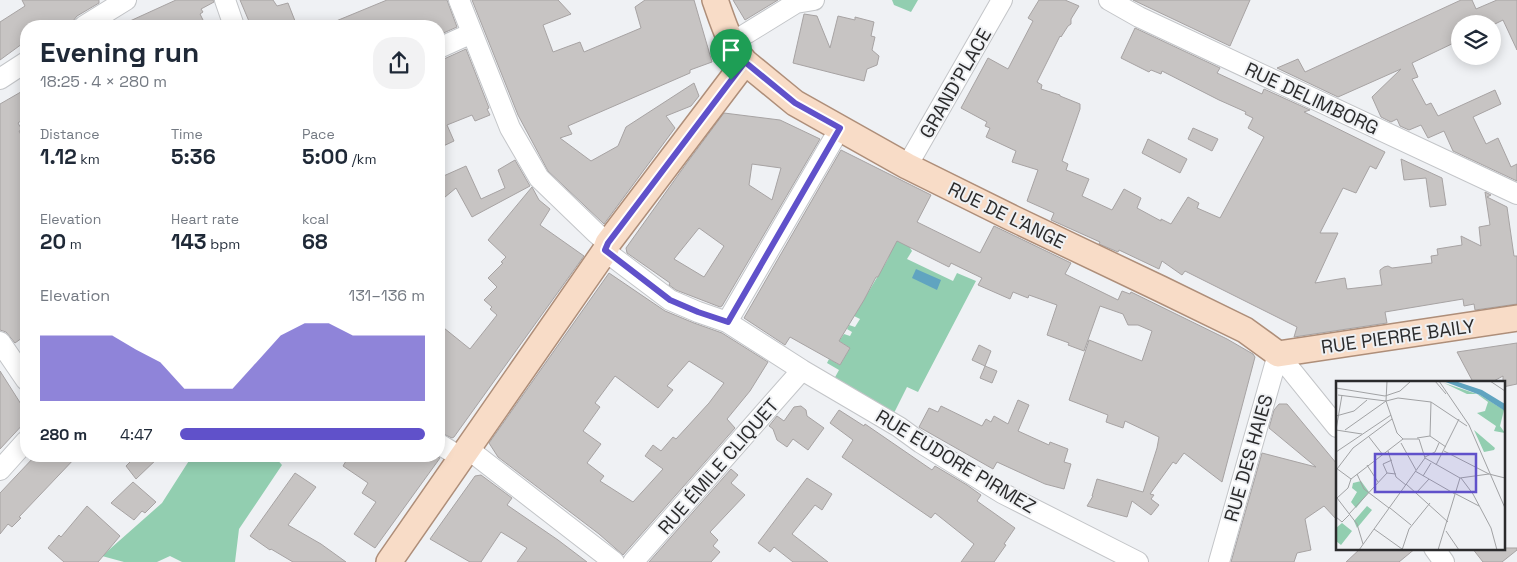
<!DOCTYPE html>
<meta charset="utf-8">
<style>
body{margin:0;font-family:"Space Grotesk",sans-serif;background:#f2f2f3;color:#1f2937;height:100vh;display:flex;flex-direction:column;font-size:19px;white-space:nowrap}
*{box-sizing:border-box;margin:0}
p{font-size:16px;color:#747a83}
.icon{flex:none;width:28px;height:28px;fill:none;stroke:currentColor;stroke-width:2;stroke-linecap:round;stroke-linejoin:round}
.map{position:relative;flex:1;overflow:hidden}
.panel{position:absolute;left:20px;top:20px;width:425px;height:442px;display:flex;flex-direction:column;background:#fff;border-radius:20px;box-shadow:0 2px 12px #0003}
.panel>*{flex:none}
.buttons{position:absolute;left:1451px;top:15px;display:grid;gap:10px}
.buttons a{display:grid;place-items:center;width:50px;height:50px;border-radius:50%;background:#fff;box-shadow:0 2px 12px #0003;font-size:25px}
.pin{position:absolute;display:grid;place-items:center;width:42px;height:42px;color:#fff;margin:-51px -21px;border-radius:50% 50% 50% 0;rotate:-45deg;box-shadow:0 0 5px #0007}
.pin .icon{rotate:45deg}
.round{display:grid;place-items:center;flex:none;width:52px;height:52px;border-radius:20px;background:#f2f2f3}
.summary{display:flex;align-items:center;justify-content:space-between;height:85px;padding:0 20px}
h1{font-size:28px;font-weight:600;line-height:38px}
.figures{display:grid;grid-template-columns:repeat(3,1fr);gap:8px;height:85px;padding:5px 20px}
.figures div{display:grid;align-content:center}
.figures b{font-size:21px;font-weight:600}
.figures small{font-size:14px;font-weight:400}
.figures p{font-size:14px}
.chart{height:140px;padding:10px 20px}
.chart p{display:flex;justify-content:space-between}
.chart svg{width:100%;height:90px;margin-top:5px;fill:#6051ca;opacity:.7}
ul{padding:0 20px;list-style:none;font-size:16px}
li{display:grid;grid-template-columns:80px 60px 1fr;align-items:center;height:38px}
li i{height:12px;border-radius:6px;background:#6051ca}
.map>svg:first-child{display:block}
.green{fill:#92ceb0}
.water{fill:#60a4c0}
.building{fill:#c7c4c3;stroke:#a7a3a3;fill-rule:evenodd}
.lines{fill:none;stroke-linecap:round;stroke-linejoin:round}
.minor-casing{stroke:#c3c5c8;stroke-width:22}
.major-casing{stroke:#ae8e79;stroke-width:28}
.minor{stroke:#fff;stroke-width:20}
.major{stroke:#f8dcc7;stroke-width:25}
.route-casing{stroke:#fff;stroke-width:10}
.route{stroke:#6051ca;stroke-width:6}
.labels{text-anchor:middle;stroke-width:4;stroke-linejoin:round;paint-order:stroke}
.street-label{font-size:19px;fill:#2b2b2c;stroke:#eff1f4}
.inset-road{fill:none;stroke:#a1a2a4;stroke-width:1}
.view{fill:#6051ca;fill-opacity:0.15;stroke:#6051ca;stroke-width:2.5}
.inset-edge{fill:none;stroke:#2b2b2c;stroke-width:2.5}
</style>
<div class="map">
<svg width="1517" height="562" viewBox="0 0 1517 562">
<rect width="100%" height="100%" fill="#eff1f4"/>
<path class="green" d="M892,0H918L911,12L894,5Z
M893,238L909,246L912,251L907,259L953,281L957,273L976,281L918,392L907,387L894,413L834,379L839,370L827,363L829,359L840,365L850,348L839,341L844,334L850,336L852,332L847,329L849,325L855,327L860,319L854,316L888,259Z
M192,456H274L282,465L239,529L235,562H182L170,556L157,562H124L102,556L162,503Z"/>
<path class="water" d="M916,269L941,280L937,290L912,278Z"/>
<path class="building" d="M22,0H99V3L77,16L73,21L72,26H26V41L0,60V22L25,6Z
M176,0H213L214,2L201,9L203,12L200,14L204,22L196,26H119Z
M240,0H273L277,6L288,3L297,26H251Z
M387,0H447L457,27L439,35V26H324Z
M472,0H558L571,14L543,25L553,52L580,42L584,52L641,28L635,7L645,0H694L712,62L690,70V73L568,126L572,134L560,138L591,161L618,146L626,127L694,83L699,96L691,106L666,116L675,128L604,224L548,171L518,115Z
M733,0H778L745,20Z
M1039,0H1065L1079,6L1071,19V24L1068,26L1061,37L1060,36L1037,82L1042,85L1041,89L1060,95V96L1080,104V109L1062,161L1068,164L1066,170L1089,179L1082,196L1112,210L1124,189L1141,198L1137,208L1161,221V219L1171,224L1188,197L1199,203L1197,208L1220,218L1264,137L1248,128L1253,118L1245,114L1246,112L1219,100L1162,71L1161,74L1151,70L1149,72L1121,58L1135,28L1220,68L1217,73L1262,94L1264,89L1310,110L1304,112L1385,152L1376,169L1370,166L1356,193L1343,188L1320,233H1338L1315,283L1345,278L1347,289L1382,285L1380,273V270L1384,267L1388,266L1392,268L1432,263L1431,256L1438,255L1437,249L1462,245L1461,236L1481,246L1479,227L1490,225L1485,192L1491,195L1487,197L1507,207L1514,256H1517V304L1475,310L1474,304L1464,306L1463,299L1385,312L1387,323L1294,337L1297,327L1185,271L1182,275L1162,261L1159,269L1119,250L1118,252L1099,244L1100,242L1051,220L1054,213L1027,201L1038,170L1012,162L1016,151L986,137L990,128L985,126L987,122L961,108L988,58L1008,69L1033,21L1028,18Z
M1133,0H1250L1230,46Z
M1461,0H1472L1476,9L1497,0H1517V50L1503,20L1495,24H1460V40L1412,63L1418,77L1412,79L1426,105L1431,103L1438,116L1495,90L1501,104L1473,117L1486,144L1498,138L1511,167L1517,164V181L1453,151L1444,131L1428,138L1421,125L1409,130L1400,126L1397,119L1391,122L1381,117L1372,97L1401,69L1338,97L1277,68L1298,59L1305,72Z
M804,14L817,16L830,48L838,16L855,20V17L874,22L871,36L875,37L872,50L879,56L877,65L867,69L864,81L793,63Z
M466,49L489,108L487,109L490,115L475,121L472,115L447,125L454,141L439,148V60L444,59Z
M26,89V117L18,123L22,130L19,131L26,144V335L15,343L6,332L0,330V104Z
M724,113L780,120L820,139L722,306L720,307L676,290L669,285L670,283L627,253L626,248L686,164ZM752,164L781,168L772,200L749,185ZM699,228L724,246L704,277L674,259Z
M1193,128L1218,139L1212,151L1188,139Z
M1148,139L1187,159L1180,173L1142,153Z
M841,150L931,195L917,222L980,253L994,226L1071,263L1065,274L1118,300L1122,291L1130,294L1131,292L1227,339L1253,354L1255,357L1222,482L1184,453L1176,464L1173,462L1150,494L1154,495L1151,499L1159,505L1151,515L1132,501L1127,517L1087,506L1093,496H1092L1097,479L1143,492L1157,448L1159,437L1125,421L1123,428L1106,422L1108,415L1069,400L1089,340L1142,361L1152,331L1138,325H1128L1123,314L1100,306L1084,351L1068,345L1069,343L1047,335L1057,305L1029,295L1028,298L1013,292L1010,299L978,285L982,278L951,263L949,267L897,241L878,277H876L864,300L839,341L850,348L840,365L790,337L785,345L744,318Z
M1401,159L1442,178L1446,205L1430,207L1426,178L1404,180Z
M515,160L530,186L472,217L456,188L439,202V178L466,166L481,199L505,188L498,170Z
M532,187L539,200L550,209L540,225L584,256L454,437L452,438L439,432V324L470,349L497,315L490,309L492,307L484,300L497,287L488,278L503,263L501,262L506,257L488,240Z
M609,273L665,311L694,323L722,333L768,362L750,391L727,419L735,428L623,555L599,534L498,457L489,443ZM689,361L724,383L709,403L676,439L673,437L661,451L653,445L645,456L663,469L633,502L600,481L604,476L587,463L601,444L583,431L600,407L595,403L615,376L658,408L673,390L667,386Z
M1517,343V384L1503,387V376L1492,382H1473L1457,352Z
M979,345L991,351L985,366L972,360Z
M985,366L997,371L992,383L980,378Z
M0,371L26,412V421L0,449Z
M1018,400L1029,405L1018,431L1049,445L1050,442L1068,449L1064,462L1071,464L1064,489L1045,484L997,462L993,469L919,427L929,408L938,412L941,406L982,426L986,419L991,422L994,416L1008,424Z
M1279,404H1287L1337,464V520L1324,506L1305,519L1311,550L1297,553L1294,562H1231L1262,453L1316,467L1269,428L1274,410Z
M801,406L806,410L807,416L824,428L808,450L793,439L787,447L777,440L773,429L769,426L777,416L784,421L794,407Z
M839,410L864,426L865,424L932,470L935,466L967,485L981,495L977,501L1015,528L1004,544L1006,545L994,562H961L974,544L935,513L931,518L842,457L853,440L830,423Z
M35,456H77L19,517L21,518L12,527L8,524L0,534V493Z
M136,456H160L136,479L126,466Z
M349,456H436L440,458L375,548L354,534L376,502L362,493L368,483L343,466Z
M731,469L738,475L731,483L745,495L710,532L718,540L713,546L720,552L711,562H649Z
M295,473L316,487L288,525L321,544L346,562H293L271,549L270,550L250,536Z
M481,475L512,498L507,505L558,540L587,562H517L527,548L501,532L481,562H470L430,539L475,476Z
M807,478L832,494L822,510L815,505L792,534L828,562H793L774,547L770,552L758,543Z
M133,482L156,502L145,513L142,511L134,520L111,503Z
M87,506L120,536L98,562H64L48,548L59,535L61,537Z
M1361,548H1416L1399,562H1346Z
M1472,548H1517V550L1502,562H1483Z"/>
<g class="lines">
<defs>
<path id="minor" d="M225,0L234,26
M459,0L510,128L539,178L596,233L608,243
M1109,0L1139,17L1517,194
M84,26L126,0
M731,43L796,3L814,0
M439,48L472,33
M0,79L26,62
M907,166L1002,0
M605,251L670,300L698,312L727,322L802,370L899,427L921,443L1002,493L1138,562
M727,322L840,128
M0,342L26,380
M1278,354L1337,427
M439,444L462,458
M468,449L614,562
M0,470L26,441
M1434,548L1444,562
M633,562L802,370
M1219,562L1278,354"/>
<path id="major" d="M715,0C723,22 729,44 745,62L795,103L907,166L1012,218L1161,289L1245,330L1278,354L1517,318
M389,562L605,251L608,243L745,62"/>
</defs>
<use href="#minor" class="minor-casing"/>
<use href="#major" class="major-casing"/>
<use href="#minor" class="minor"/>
<use href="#major" class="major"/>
</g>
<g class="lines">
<defs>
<path id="route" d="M745,62L795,103L840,128L728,322L698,312L670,300L605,250L608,243Z"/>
</defs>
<use href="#route" class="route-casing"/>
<use href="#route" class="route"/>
</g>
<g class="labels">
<g class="street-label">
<text transform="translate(955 83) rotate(-60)" y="7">GRAND'PLACE</text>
<text transform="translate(1312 98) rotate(25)" y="7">RUE DELIMBORG</text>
<text transform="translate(1007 215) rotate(26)" y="7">RUE DE L'ANGE</text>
<text transform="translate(1398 336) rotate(-8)" y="7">RUE PIERRE BAILY</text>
<text transform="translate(1248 458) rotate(-74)" y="7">RUE DES HAIES</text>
<text transform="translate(956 461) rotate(31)" y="7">RUE EUDORE PIRMEZ</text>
<text transform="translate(718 466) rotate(-49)" y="7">RUE ÉMILE CLIQUET</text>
</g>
</g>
<g transform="translate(1336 381)">
<rect width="169" height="169" fill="#eff1f4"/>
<path d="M108,2L144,14L168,29L164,45L169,52L158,50L160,45L141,32L149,30L152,21L141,13H131ZM138,49L159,67L158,69L148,71ZM25,100L33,111L20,127L15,121L21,111L16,107L17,102ZM31,125L36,129L21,147L18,140ZM6,142L16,150L5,164L0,160V147Z" fill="#92ceb0"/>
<path d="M107,0H119L146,9L169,23V30L144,14Z" fill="#60a4c0"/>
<path class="inset-road" d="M51,0L50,20L61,52L67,58H83L89,77M99,0L110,13M103,0L133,44L169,127M154,0L169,10M0,7L49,15L64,10L75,0M2,14L50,20M0,35L18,30L31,19M0,49L6,14M0,49L26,53M9,49L50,20L62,17L95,21L131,45M94,55L95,21M33,56L47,74M81,57L94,55L110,66M65,62L80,89M52,70L60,96L70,104M108,70L153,93L169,97M0,71L55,34M89,76L99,71L103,62M89,77L124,97L153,93M31,84L42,101M100,84L123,38M0,87L15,98M1,88L17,67L56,38M79,90L119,113M51,92L47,83L56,79M21,93L28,108L53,127M87,95L95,82M125,97L137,113L155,147L161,169M15,98L67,58M70,103L112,141M81,111L93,98M120,113L143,125M1,117L21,143L27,163M1,117L12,107L15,98M54,127L75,144M13,133L51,92L60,93M0,136L6,141L13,134M38,148L66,168M110,150L123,169M23,169L89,77M66,169L73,148L94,122M102,169L124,97"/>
<path class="view" d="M39,73H140V111H39Z"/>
<rect width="169" height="169" class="inset-edge"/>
</g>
</svg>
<div class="buttons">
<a><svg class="icon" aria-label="layers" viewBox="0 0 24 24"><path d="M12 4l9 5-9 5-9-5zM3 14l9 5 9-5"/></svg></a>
</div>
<div class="pin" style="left:731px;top:80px;background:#1e9e55"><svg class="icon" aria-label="arrive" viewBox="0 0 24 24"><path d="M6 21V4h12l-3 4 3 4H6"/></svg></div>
<section class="panel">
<div class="summary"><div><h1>Evening run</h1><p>18:25 · 4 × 280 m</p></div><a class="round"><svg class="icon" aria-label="share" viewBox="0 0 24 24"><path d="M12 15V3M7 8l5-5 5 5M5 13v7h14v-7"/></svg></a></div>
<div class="figures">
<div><p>Distance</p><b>1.12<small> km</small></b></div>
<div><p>Time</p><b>5:36</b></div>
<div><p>Pace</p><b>5:00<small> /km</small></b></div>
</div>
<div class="figures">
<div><p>Elevation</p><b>20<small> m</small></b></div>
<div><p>Heart rate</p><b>143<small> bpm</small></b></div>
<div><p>kcal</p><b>68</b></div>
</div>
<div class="chart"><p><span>Elevation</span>131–136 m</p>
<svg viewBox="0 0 160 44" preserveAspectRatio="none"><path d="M0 44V12L10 12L20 12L30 12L40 19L50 25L60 38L70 38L80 38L90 25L100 12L110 6L120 6L130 12L140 12L150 12L160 12V44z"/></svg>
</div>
<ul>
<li><b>280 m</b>4:47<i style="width:100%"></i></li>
</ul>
</section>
</div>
